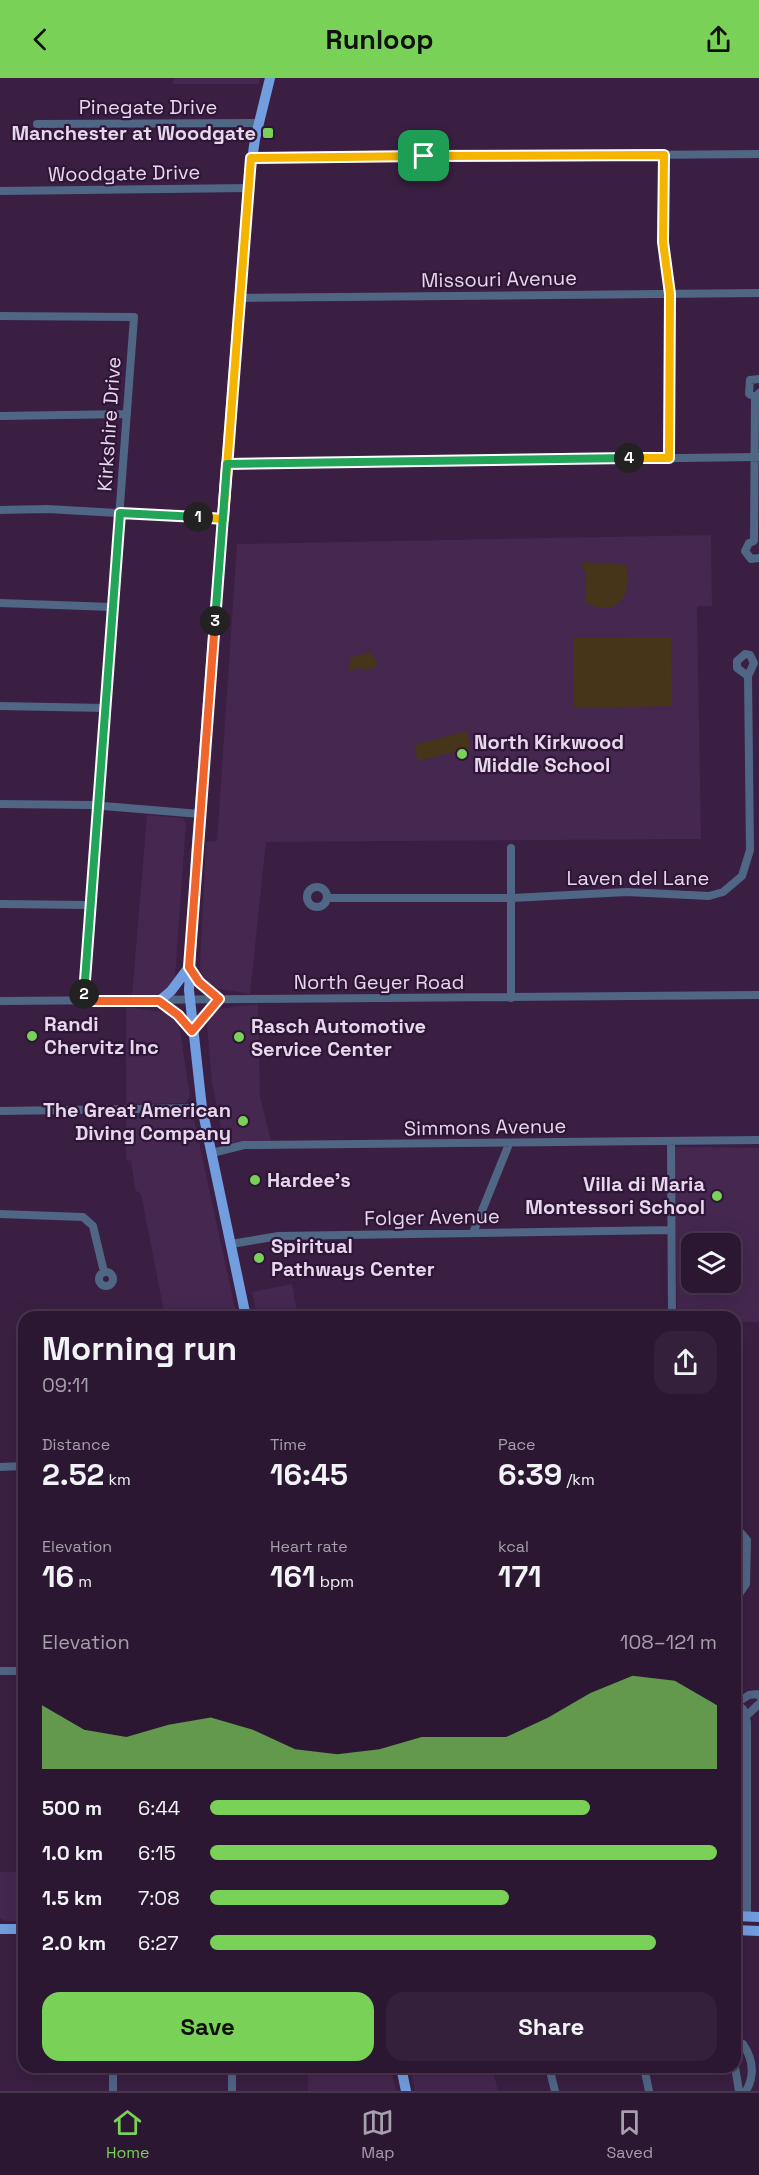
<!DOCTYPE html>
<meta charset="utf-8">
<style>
body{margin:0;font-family:"Space Grotesk",sans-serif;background:#34203a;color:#f1f3f6;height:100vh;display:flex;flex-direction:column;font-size:22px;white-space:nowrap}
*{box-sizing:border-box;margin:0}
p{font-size:20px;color:#a69fac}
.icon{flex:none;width:33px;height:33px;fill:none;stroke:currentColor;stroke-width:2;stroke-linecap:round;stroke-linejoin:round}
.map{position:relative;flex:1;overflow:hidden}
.details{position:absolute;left:18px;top:1233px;width:723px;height:762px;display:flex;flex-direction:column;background:#2c1732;border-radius:18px;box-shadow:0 6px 24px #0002,0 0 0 2px #48364d}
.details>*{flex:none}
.fabs{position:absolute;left:681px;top:1155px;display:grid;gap:12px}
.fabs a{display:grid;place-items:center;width:60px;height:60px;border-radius:12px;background:#2c1732;box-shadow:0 6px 24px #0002,0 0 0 2px #48364d;font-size:30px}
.pin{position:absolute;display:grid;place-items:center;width:51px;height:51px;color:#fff;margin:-26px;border-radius:12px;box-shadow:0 3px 9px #0006}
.km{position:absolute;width:30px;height:30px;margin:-15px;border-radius:50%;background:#222;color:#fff;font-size:16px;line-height:30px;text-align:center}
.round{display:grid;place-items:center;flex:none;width:63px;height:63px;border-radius:18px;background:#34203a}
.headline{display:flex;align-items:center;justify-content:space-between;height:102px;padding:0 24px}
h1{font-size:33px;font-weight:700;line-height:45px}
.stats{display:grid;grid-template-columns:repeat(3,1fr);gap:9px;height:102px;padding:6px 24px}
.stats div{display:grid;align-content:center}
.stats b{font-size:30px;font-weight:700}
.stats small{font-size:16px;font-weight:400}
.stats p{font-size:16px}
.chart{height:168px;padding:12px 24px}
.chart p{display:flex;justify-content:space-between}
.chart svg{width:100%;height:108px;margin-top:6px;fill:#79d157;opacity:.7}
.primary-button{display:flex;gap:12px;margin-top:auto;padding:12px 24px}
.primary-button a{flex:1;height:69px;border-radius:18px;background:#79d157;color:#111;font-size:24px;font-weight:700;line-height:69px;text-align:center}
.primary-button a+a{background:#34203a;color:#f1f3f6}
ul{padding:0 24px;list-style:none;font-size:20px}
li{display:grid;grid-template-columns:96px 72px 1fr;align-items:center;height:45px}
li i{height:15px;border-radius:8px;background:#79d157}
header{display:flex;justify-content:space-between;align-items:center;height:78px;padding:0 24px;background:#79d157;color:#111;font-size:27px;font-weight:700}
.tab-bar{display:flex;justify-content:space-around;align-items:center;height:84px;border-top:2px solid #48364d;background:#2c1732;font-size:16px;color:#a69fac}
.tab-bar a{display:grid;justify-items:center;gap:3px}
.tab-bar .active{color:#79d157}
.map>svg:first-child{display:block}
.built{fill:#45274f;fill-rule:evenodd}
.green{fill:#473519}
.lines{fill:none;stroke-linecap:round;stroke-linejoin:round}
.minor{stroke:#506685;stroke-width:8}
.major{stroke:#729ee0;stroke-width:10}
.split-1-casing{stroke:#fff;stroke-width:12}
.split-2-casing{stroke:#fff;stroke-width:12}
.split-3-casing{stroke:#fff;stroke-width:12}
.split-4-casing{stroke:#fff;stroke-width:12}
.split-5-casing{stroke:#fff;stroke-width:12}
.split-1{stroke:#f5b400;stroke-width:8}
.split-2{stroke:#22a559;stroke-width:8}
.split-3{stroke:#f0652b;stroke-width:8}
.split-4{stroke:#22a559;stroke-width:8}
.split-5{stroke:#f5b400;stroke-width:8}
.poi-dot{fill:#79d157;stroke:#2f1537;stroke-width:2}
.labels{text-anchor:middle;stroke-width:4.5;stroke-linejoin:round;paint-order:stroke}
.street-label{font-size:20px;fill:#e7d7ed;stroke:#2f1537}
.poi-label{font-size:20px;font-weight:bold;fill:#e7d7ed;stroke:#2f1537;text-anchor:start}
</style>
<header><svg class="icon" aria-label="back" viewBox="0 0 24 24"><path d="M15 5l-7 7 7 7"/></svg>Runloop<svg class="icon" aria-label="share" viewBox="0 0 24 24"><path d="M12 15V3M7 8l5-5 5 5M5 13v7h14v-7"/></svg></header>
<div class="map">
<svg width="759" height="2013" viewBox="0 0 759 2013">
<rect width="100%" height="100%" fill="#3a1f42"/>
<path class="built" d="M174,0H260L259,6H172Z
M711,457L712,528H697L701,761L266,764L250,916L215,910L201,900L200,887L206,764L217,763L237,466Z
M147,737L183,740L186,746L175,899L163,916L155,917H132Z
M258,926L260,1018L271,1063L228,1068L224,1064L212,1005L207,947L217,931Z
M126,929L169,935L179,945L190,1018L186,1025L126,1026Z
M126,1034H186L193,1037L237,1239H165L141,1116L135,1112L131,1083L126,1082Z
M674,1069L759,1070V1244H735V1239H677ZM692,1166H730V1204H692Z
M292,1206L298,1239H257L252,1214Z
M0,1794H24V1843H6L0,1840Z
M17,1859H24V1917H18Z
M308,1989H390L396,2013H308Z
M410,1989H492L498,2013H415Z"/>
<path class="green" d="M583,484L626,487C634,516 616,543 585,524L586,493L581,489Z
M671,559L672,628L574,630L573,560Z
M371,574L378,587L365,593L363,589L349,593L347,589L351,588L349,580Z
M467,653L471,670L418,683L414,667Z"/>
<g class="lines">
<path class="minor" d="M37,46L259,45
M664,77L663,164L670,216L669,380
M251,80L759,76
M0,113L248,110
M240,220L759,215
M0,238L134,239L83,923
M759,315L755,319L754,463L749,465L745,473L751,481L759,480
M755,319L749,316L750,302L759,301
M0,338L127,336
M227,386L759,379
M0,432L47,431L223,441
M0,525L112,529
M0,628L105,630
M0,726L91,727L200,736
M511,770V920
M307 819a10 10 0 1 1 20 0a10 10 0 1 1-20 0Z
M328,820H512L627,814L709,818L723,814L742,798L750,772L748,598L754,585L750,577L745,576L737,583V590L748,598
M0,826L90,827
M0,923L759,917
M0,1033L202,1030
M671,1063L672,1239
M212,1075L244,1067L759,1062
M0,1136L83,1139L93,1148L104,1194
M473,1155L509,1066
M231,1166L279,1158L671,1152
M99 1201a7 7 0 1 1 14 0a7 7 0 1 1-14 0Z
M0,1389L24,1388
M735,1448L747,1462L746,1506L735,1522
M0,1593H24
M735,1626L749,1617L757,1616L759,1618
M737,1626L743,1631L747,1644V1838
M745,1639L759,1626
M735,1962L743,1966C753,1981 755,1997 746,2013
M232,1989V2013
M549,1989L555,2013
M644,1989L649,2013
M735,1989L739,2013
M113,2013V1989"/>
<path class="major" d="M189,889L171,913L159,923L178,937L192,953
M189,889L199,905L219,921L192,953
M246,1239L202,1030L189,912L196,778L248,110L255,61L270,0
M735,1838L759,1839
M0,1851H24
M735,1852L759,1853
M401,1989L406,2013"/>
</g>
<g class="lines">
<defs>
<path id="split-1" d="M198,439L223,441L251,80L424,78"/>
<path id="split-2" d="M84,916L120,435L198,439"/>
<path id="split-3" d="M84,916L83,923H159L178,937L192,953L219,921L199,904L189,889L215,543"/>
<path id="split-4" d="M215,543L227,386L629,380"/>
<path id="split-5" d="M424,78L664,77L663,164L670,216L669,380H629"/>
</defs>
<use href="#split-1" class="split-1-casing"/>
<use href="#split-2" class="split-2-casing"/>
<use href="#split-3" class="split-3-casing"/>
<use href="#split-4" class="split-4-casing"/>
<use href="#split-5" class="split-5-casing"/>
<use href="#split-1" class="split-1"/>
<use href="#split-2" class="split-2"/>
<use href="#split-3" class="split-3"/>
<use href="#split-4" class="split-4"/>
<use href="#split-5" class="split-5"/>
</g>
<g class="poi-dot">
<rect x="262" y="49" width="12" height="12" rx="3"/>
<circle cx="462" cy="676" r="6"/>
<circle cx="32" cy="958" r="6"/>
<circle cx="239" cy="959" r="6"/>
<circle cx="243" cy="1043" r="6"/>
<circle cx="255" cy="1102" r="6"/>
<circle cx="717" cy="1118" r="6"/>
<circle cx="259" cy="1180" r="6"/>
</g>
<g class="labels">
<g class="street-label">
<text x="148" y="36">Pinegate Drive</text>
<text transform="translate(124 95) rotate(-1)" y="7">Woodgate Drive</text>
<text transform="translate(499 201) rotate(-1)" y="7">Missouri Avenue</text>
<text transform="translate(109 346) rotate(-86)" y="7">Kirkshire Drive</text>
<text x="638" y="807">Laven del Lane</text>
<text x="379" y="911">North Geyer Road</text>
<text transform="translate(485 1049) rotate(-1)" y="7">Simmons Avenue</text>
<text transform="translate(432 1139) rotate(-1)" y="7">Folger Avenue</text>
</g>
<g class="poi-label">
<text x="256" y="62" text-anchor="end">Manchester at Woodgate</text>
<text x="474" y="671">North Kirkwood<tspan x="474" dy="23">Middle School</tspan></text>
<text x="44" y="953">Randi<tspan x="44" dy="23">Chervitz Inc</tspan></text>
<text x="251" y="955">Rasch Automotive<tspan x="251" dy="23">Service Center</tspan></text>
<text x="231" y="1039" text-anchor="end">The Great American<tspan x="231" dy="23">Diving Company</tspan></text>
<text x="267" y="1109">Hardee's</text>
<text x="705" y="1113" text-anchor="end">Villa di Maria<tspan x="705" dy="23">Montessori School</tspan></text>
<text x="271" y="1175">Spiritual<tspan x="271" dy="23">Pathways Center</tspan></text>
</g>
</g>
</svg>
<div class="fabs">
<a><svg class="icon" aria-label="layers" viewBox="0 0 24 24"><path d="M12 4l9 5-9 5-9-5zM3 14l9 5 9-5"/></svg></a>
</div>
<div class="pin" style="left:424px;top:78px;background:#1e9e55"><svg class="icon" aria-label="arrive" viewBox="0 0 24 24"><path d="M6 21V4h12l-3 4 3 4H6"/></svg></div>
<b class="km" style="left:198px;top:439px">1</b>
<b class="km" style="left:84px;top:916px">2</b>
<b class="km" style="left:215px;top:543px">3</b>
<b class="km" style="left:629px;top:380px">4</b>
<section class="details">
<div class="headline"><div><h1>Morning run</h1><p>09:11</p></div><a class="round"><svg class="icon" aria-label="share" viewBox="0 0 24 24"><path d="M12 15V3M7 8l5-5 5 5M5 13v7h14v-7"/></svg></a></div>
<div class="stats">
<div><p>Distance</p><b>2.52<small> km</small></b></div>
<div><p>Time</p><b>16:45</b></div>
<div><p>Pace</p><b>6:39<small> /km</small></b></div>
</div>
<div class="stats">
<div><p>Elevation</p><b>16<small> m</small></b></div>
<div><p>Heart rate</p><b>161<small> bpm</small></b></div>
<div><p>kcal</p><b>171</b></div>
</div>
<div class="chart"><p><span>Elevation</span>108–121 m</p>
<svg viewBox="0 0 160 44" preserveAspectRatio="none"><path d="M0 44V18L10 28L20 31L30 26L40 23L50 28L60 36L70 38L80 36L90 31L100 31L110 31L120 23L130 13L140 6L150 8L160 18V44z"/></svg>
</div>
<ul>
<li><b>500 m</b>6:44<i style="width:75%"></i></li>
<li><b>1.0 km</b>6:15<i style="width:100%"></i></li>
<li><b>1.5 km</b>7:08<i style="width:59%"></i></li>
<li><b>2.0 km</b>6:27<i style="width:88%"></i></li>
</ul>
<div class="primary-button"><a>Save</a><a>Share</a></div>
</section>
</div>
<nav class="tab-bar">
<a class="active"><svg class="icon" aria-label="home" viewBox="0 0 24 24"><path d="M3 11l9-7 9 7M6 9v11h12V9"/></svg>Home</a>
<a><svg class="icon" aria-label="map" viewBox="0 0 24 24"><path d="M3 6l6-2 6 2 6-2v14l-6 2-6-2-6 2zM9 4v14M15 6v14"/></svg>Map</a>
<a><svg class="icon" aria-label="saved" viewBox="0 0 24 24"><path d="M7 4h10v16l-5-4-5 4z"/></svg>Saved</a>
</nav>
